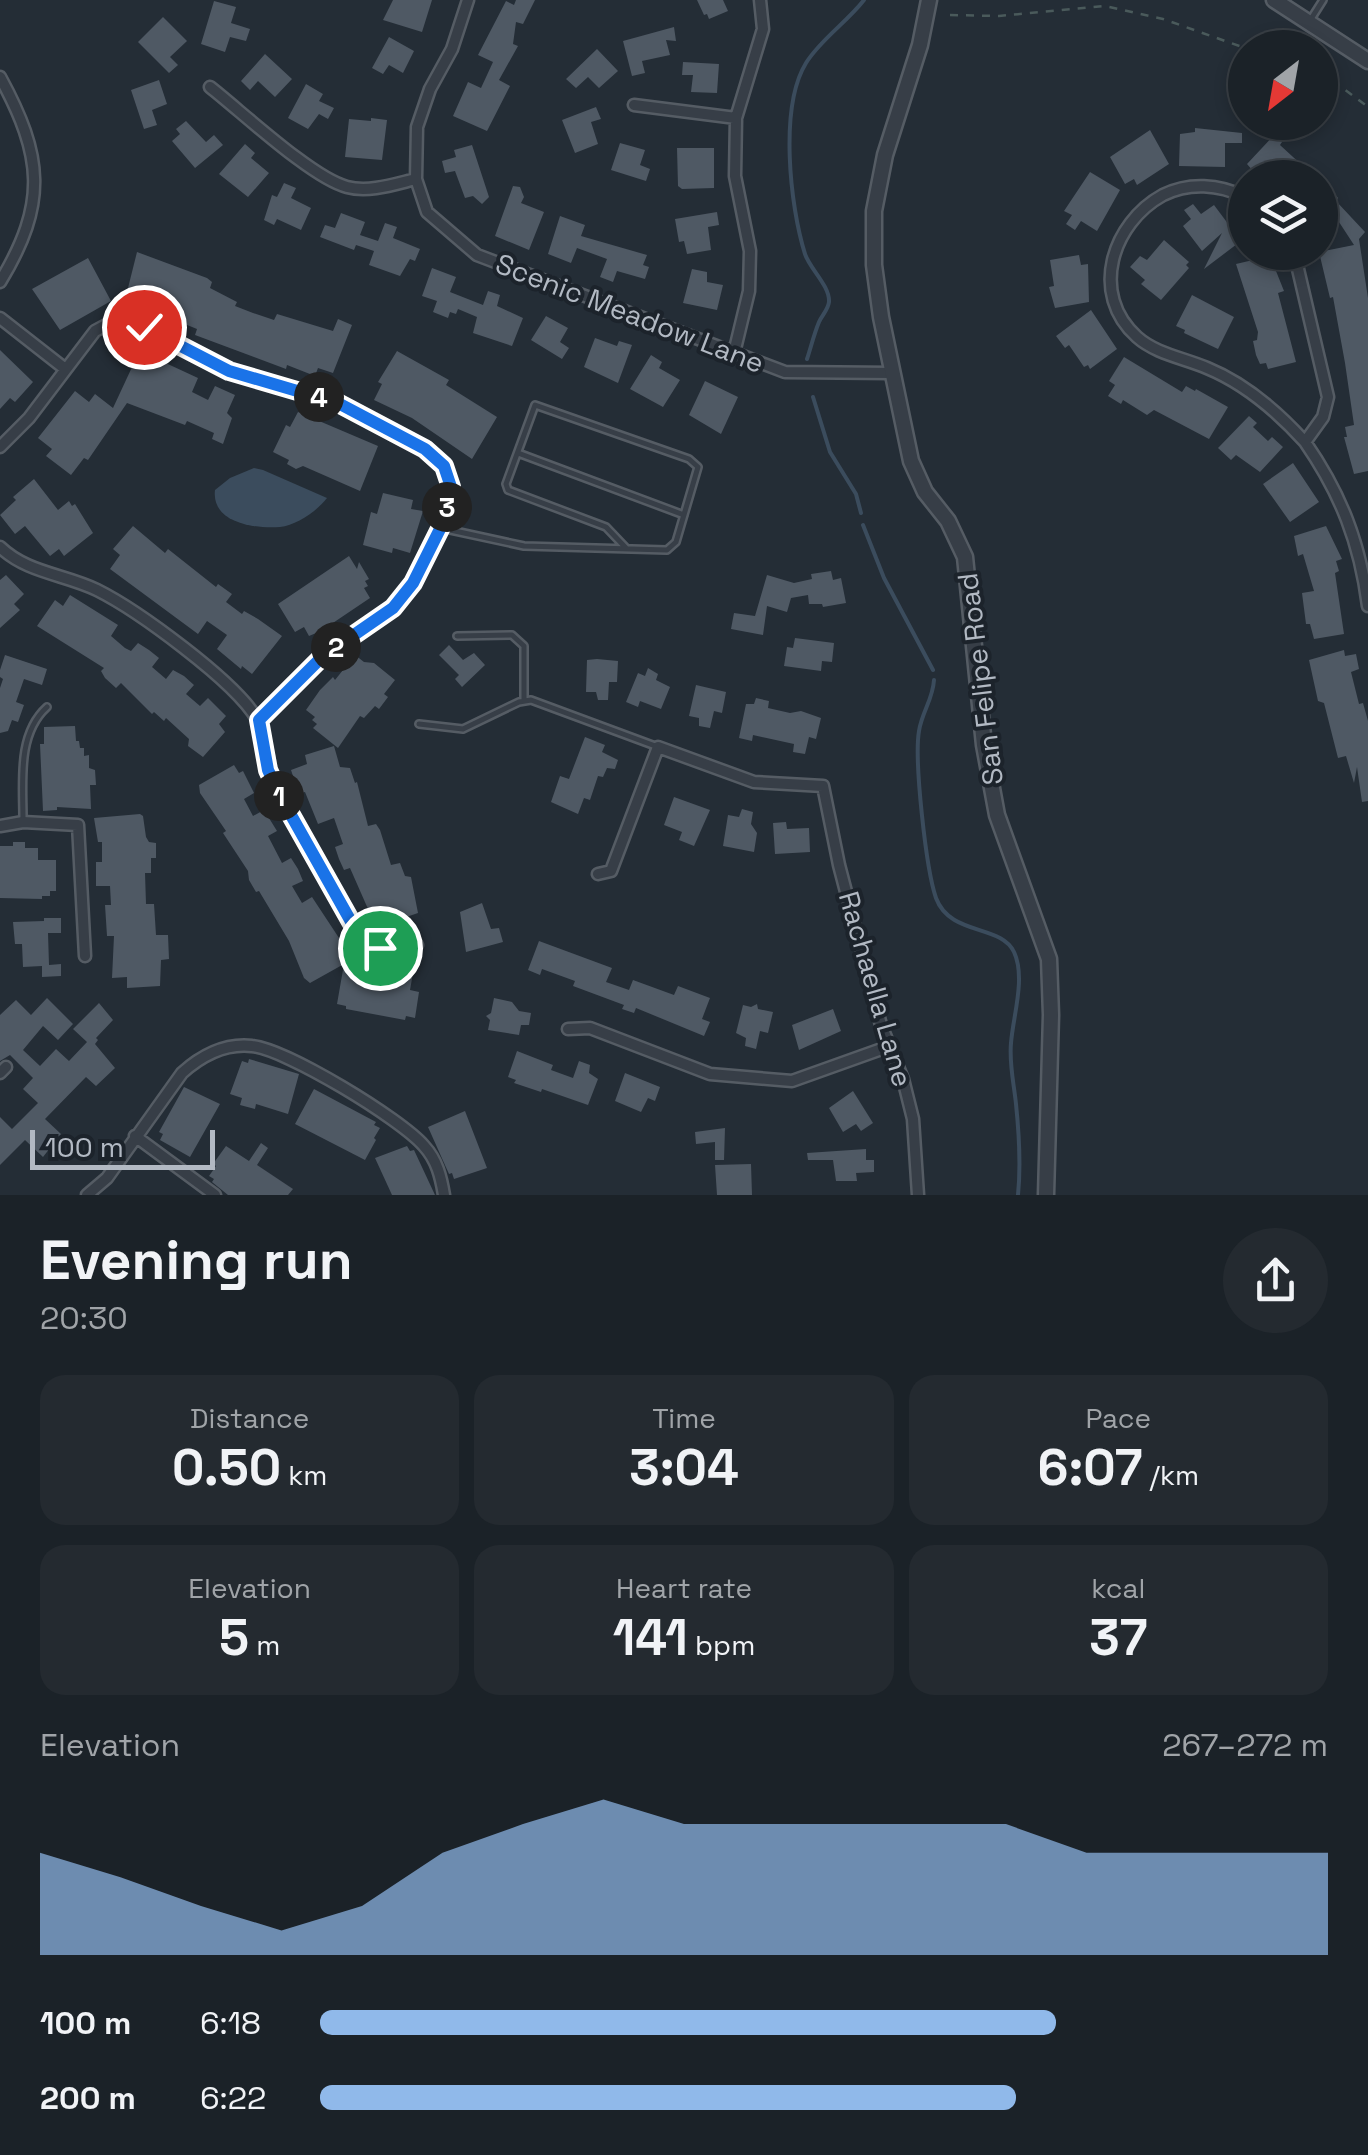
<!DOCTYPE html>
<meta charset="utf-8">
<style>
body{margin:0;font-family:"Space Grotesk",sans-serif;background:#242a30;color:#f1f3f6;height:100vh;display:flex;flex-direction:column;font-size:38px;white-space:nowrap}
*{box-sizing:border-box;margin:0}
p{font-size:32px;color:#a0a4a8}
.icon{flex:none;width:55px;height:55px;fill:none;stroke:currentColor;stroke-width:2;stroke-linecap:round;stroke-linejoin:round}
.map{position:relative;height:1195px;overflow:hidden}
.sheet{display:flex;flex-direction:column;background:#1b2228;flex:1}
.sheet>*{flex:none}
.needle{width:65px;rotate:211deg}
.fabs{position:absolute;left:1228px;top:30px;display:grid;gap:20px}
.fabs a{display:grid;place-items:center;width:110px;height:110px;border-radius:50%;background:#1b2228;box-shadow:0 5px 15px #0003,0 0 0 2px #393f45;font-size:50px}
.scale{position:absolute;left:30px;bottom:25px;width:185px;box-sizing:border-box;padding-left:10px;border:5px solid #b2b9c3;border-top:0;font-size:28px;line-height:35px;white-space:nowrap;color:#b2b9c3;-webkit-text-stroke:8px #1c232b;paint-order:stroke}
.pin{position:absolute;display:grid;place-items:center;width:85px;height:85px;color:#fff;margin:-42px;border:5px solid #fff;border-radius:50%;box-shadow:0 2px 10px #0007}
.km{position:absolute;width:50px;height:50px;margin:-25px;border-radius:50%;background:#222;color:#fff;font-size:28px;line-height:50px;text-align:center}
.round{display:grid;place-items:center;flex:none;width:105px;height:105px;border-radius:52px;background:#242a30}
.summary{display:flex;align-items:center;justify-content:space-between;height:170px;padding:0 40px}
h1{font-size:55px;font-weight:700;line-height:75px}
.stats{display:grid;grid-template-columns:repeat(3,1fr);gap:15px;height:170px;padding:10px 40px}
.stats div{display:grid;align-content:center;border-radius:25px;background:#242a30;text-align:center}
.stats b{font-size:50px;font-weight:700}
.stats small{font-size:28px;font-weight:400}
.stats p{font-size:28px}
.chart{height:280px;padding:20px 40px}
.chart p{display:flex;justify-content:space-between}
.chart svg{width:100%;height:180px;margin-top:10px;fill:#90b9ea;opacity:.7}
ul{padding:0 40px;list-style:none;font-size:32px}
li{display:grid;grid-template-columns:160px 120px 1fr;align-items:center;height:75px}
li i{height:25px;border-radius:12px;background:#90b9ea}
.map>svg:first-child{display:block}
.water{fill:#3b4c5d}
.lines{fill:none;stroke-linecap:round;stroke-linejoin:round}
.stream{stroke:#3b4c5d;stroke-width:4}
.building{fill:#4f5964}
.service-casing{stroke:#555c64;stroke-width:10}
.minor-casing{stroke:#555c64;stroke-width:15}
.tertiary-casing{stroke:#555c64;stroke-width:19}
.path{stroke:#4a5a5b;stroke-width:2.5;stroke-dasharray:8 8;stroke-linecap:butt}
.service{stroke:#373e47;stroke-width:5}
.minor{stroke:#373e47;stroke-width:10}
.tertiary{stroke:#373e47;stroke-width:14}
.route-casing{stroke:#fff;stroke-width:20}
.route{stroke:#1a73e8;stroke-width:12}
.labels{text-anchor:middle;stroke-width:8;stroke-linejoin:round;paint-order:stroke}
.street-label{font-size:28px;fill:#b2b9c3;stroke:#1c232b}
</style>
<div class="map">
<svg width="1368" height="1195" viewBox="0 0 1368 1195">
<rect width="100%" height="100%" fill="#242d36"/>
<path class="water" d="M254,468L263,470L327,498C317,511 297,525 280,527C255,529 211,523 215,490L230,478Z"/>
<g class="lines">
<path class="stream" d="M807,359C811,347 814,334 819,322C822,315 828,310 829,302C830,286 810,269 805,254C790,206 779,107 806,63C820,40 847,22 864,0
M813,397L830,452L856,494L861,513
M863,525L884,578L933,670
M934,680C933,699 922,712 919,731C914,760 926,869 936,898C950,936 1001,924 1014,952C1026,978 1013,1016 1011,1043C1009,1064 1014,1084 1016,1104C1019,1133 1021,1166 1018,1195"/>
</g>
<path class="building" d="M393,0H432L422,32L383,20Z
M516,0H535L523,24L516,22L513,44L518,46L499,80L510,86L487,131L453,116L468,82L481,88L493,62L478,55L506,1L514,5Z
M697,0H723L728,11L709,19L707,14L704,15Z
M214,1L236,7L231,23L250,29L246,41L230,37L225,52L201,44Z
M163,17L187,41L170,57L178,65L169,73L138,42Z
M674,27L676,41L666,40L670,55L642,61L645,73L632,76L623,41Z
M389,37L414,51L403,73L389,65L383,74L372,68Z
M597,49L618,71L599,88L588,77L576,88L566,79Z
M265,54L292,79L275,97L258,81L250,90L241,81Z
M683,62L719,64L717,93L691,92L693,75H682Z
M159,80L167,104L152,110L157,125L144,129L131,90Z
M306,84L323,94L319,101L334,108L328,119L319,114L308,129L288,118Z
M596,107L601,119L591,122L598,144L575,153L562,120Z
M371,118L387,120L382,160L345,157L349,119L371,121Z
M186,121L206,142L214,135L223,145L195,168L172,141L180,134L176,129Z
M1195,128L1242,133V143H1225V167L1179,166L1180,134L1195,132Z
M1150,130L1169,164L1137,185L1134,179L1125,184L1110,157Z
M1276,133L1284,139L1280,145L1305,168L1297,178H1259L1247,164Z
M620,143L645,150L640,165L650,169L646,181L611,170Z
M245,144L255,153L251,158L269,173L248,197L219,174Z
M472,145L489,197L482,204L473,196L465,198L455,171L445,173L442,161L456,157L454,150Z
M677,148H714V188L682,189L678,186Z
M1090,172L1120,190L1097,231L1081,221L1075,230L1066,224L1072,215L1064,211Z
M284,183L296,188L291,198L311,208L301,230L277,219L274,225L264,220L272,195L277,197Z
M1320,183L1327,191L1330,188L1338,198L1336,201L1365,232L1359,239L1368,298V471L1354,474L1344,437H1347L1345,427L1354,425L1345,363L1333,297L1330,298L1319,252L1354,245L1339,222L1320,235Z
M513,186L520,187L524,197L521,203L544,212L529,250L495,236Z
M1193,204L1201,214L1214,205L1241,241L1204,269L1222,233L1202,251L1183,226L1191,219L1184,210Z
M717,212L719,225L708,227L711,250L687,254L684,241L679,242L675,219Z
M341,213L365,222L360,235L378,241L385,223L397,227L393,238L420,249L415,261L410,259L400,276L369,265L374,251L356,245L354,250L320,237L325,225L335,228Z
M560,216L585,225L581,236L647,255L643,265L649,267L645,279L617,271L613,282L600,277L607,259L577,248L571,263L548,254Z
M1164,240L1189,262L1186,265L1189,268L1161,300L1141,284L1145,280L1130,267L1140,256L1147,260Z
M137,252L207,278L212,282L210,288L237,302L235,306L253,313L274,320L277,314L333,331L338,319L352,325L333,373L318,368L315,376L287,365L286,369L195,335L197,329L125,300Z
M1079,255L1081,265L1088,264L1089,302L1055,308L1049,287L1054,286L1050,260Z
M1270,256L1284,291L1278,293L1296,362L1268,369L1266,363L1260,364L1256,355L1253,341L1257,340L1258,332L1236,264Z
M88,258L111,301L60,330L32,289Z
M432,268L456,277L450,292L483,305L488,291L500,295L497,306L523,318L512,346L473,333L477,317L458,309L456,314L450,312L448,318L433,312L437,301L422,296Z
M692,269L707,272V282L723,285L717,310L683,303Z
M1192,295L1234,317L1218,349L1184,333L1185,330L1176,326Z
M1091,310L1117,349L1090,369L1088,365L1084,367L1069,345L1065,348L1056,336Z
M546,316L568,328L560,342L569,348L562,359L531,340Z
M595,338L617,346L619,341L632,345L618,383L584,367Z
M0,350L33,382L15,402L10,398L0,409Z
M397,351L449,380L446,385L497,417L472,459L412,418L374,400L382,384L378,382Z
M144,353L198,378L192,392L208,400L215,386L235,395L227,413L232,418L223,444L212,439L214,433L187,421L185,425L127,403L88,460L84,458L71,475L46,456L52,449L38,438L75,391L89,402L95,394L113,408L133,365L138,367Z
M651,355L662,362L659,368L680,380L663,407L630,389Z
M1124,357L1182,392L1186,386L1195,391L1196,389L1228,407L1209,439L1154,410L1147,415L1123,400L1121,404L1108,396L1115,385L1109,381Z
M705,381L738,397L721,434L689,415Z
M298,412L378,446L360,491L303,466L296,469L287,464L289,460L273,452L286,425L290,427Z
M1249,416L1257,423L1253,427L1268,441L1272,437L1283,447L1260,472L1236,455L1231,460L1218,448Z
M1293,463L1319,502L1290,522L1263,484Z
M34,479L58,510L69,501L72,506L75,504L93,533L64,556L59,549L50,556L25,526L15,534L0,515L16,500L13,497Z
M383,493L413,500L411,509L423,511L410,553L393,548L392,553L363,545L371,512L377,514Z
M133,526L165,553L168,549L216,587L218,584L232,594L226,602L242,614L244,611L258,619L282,636L252,674L242,666L241,669L217,649L227,635L207,621L198,634L110,569L120,555L113,549Z
M1326,526L1342,559L1336,561L1339,571L1335,573L1344,634L1314,639L1310,624H1306L1302,593L1314,591L1303,554L1298,556L1294,536Z
M349,556L357,569L359,562L369,579L365,581L368,586L364,588L370,598L321,631L309,636L304,627L295,632L278,604Z
M831,571L833,580L841,578L846,603L823,607L822,604H809L808,595L791,598L787,612L767,606L763,635L731,629L734,613L755,616L767,575L794,583L812,579L811,574Z
M6,575L24,594L14,604L20,610L0,628V580Z
M70,595L118,625L111,636L125,648L131,651L138,643L149,650L159,658L152,667L166,679L173,670L184,676L194,685L186,694L200,706L208,698L226,716L219,724L225,732L203,757L188,746L189,739L166,718L164,721L154,712L152,714L121,683L116,688L105,678L101,671L104,668L37,626L55,600L63,606Z
M795,638L834,643L832,662L822,661L821,671L784,666L787,647L793,648Z
M449,645L463,660L474,653L485,665L462,687L455,679L459,675L439,655Z
M1344,650L1345,656L1356,654L1359,669L1351,672L1359,704L1363,703L1368,721V801L1362,802L1357,767L1354,783L1346,756L1338,758L1324,703L1318,701L1309,660Z
M5,655L47,669L42,685L24,679L16,702L24,705L18,722L12,720L8,731L0,733V688L3,679L0,677V670Z
M355,655L364,662L374,663L395,680L384,694L388,697L379,709L375,706L364,718L360,716L338,748L313,728L317,724L312,720L315,717L306,710L320,690L333,677L335,680Z
M597,659L618,661L617,682H609L608,700H598L596,692H586L587,660Z
M648,668L658,674L656,680L670,687L661,709L640,701L638,707L626,702L638,673L645,676Z
M696,685L726,692L722,713L714,711L710,728L699,726V718L689,716Z
M756,698L769,701L768,708L790,713L801,711L821,718L816,739L809,737L805,754L793,752L794,744L753,735L752,741L739,738L746,704H754Z
M75,726L76,741H79L80,748H84V756L89,755V768L95,770L96,785H90L91,809L57,807V810L43,811L40,744H44V727Z
M585,737L605,745L602,752L618,760L615,769L607,768L603,777L598,776L590,800L584,798L578,814L551,802L560,776L569,779Z
M334,746L340,767L350,768L355,783L357,782L368,826L376,824L380,830L391,865L400,863L405,876L411,877L418,913L386,924L382,915L372,918L350,868L344,870L339,859L335,847L343,844L334,818L318,824L305,792L301,793L295,782L291,770L307,764L305,755Z
M234,765L239,773L243,771L254,793L244,799L253,816L264,810L277,831L268,836L282,863L291,858L298,869L303,881L292,886L302,903L312,897L341,941L348,962L413,973L410,990L419,992L415,1018L406,1016L405,1020L346,1009V1006L337,1004L344,964L310,983L304,978L289,941L259,891L256,892L249,880L248,871L223,833L226,831L200,793L199,785Z
M674,797L710,810L694,846L679,840L682,832L664,825Z
M742,809L753,812L751,824L757,833L754,852L723,846L728,815L739,817Z
M140,814L143,816L146,837L149,842L156,843V858H151V873H145L146,904H154L156,935H168L169,959L161,960L160,986L127,988V977L112,978L114,936H107L105,905H111L110,886H96V862H102V842H98L94,818Z
M786,822L787,829L809,828L810,852L775,854L773,823Z
M13,842H25V848H38V860H56V891H50V896H42V899L0,898V846H13Z
M482,903L491,929L499,928L503,942L466,952L460,912Z
M44,918H61V933H48L49,965L61,964V976L42,977V966L23,967L22,944H15L13,922L44,921Z
M539,941L612,968L606,982L629,990L633,980L674,995L678,986L710,998L702,1019L710,1022L704,1036L636,1008L634,1013L622,1009L624,1005L573,986L575,981L542,969L540,975L528,970Z
M47,998L73,1024L58,1040L43,1026L23,1050L40,1066L56,1049L69,1061L87,1042L73,1029L99,1003L113,1020L96,1038L98,1040L95,1044L115,1068L96,1086L86,1077L45,1119L61,1134L43,1157L25,1140L0,1165V1117L12,1129L38,1103L23,1089L33,1078L10,1055L0,1061V1015L16,1000L31,1015Z
M494,998L512,1002L519,1011L531,1013L529,1025H521L519,1035L488,1030L490,1020L486,1016L491,1013Z
M757,1004L758,1009L773,1012L768,1033L760,1031L756,1049L745,1046L746,1038L736,1033L743,1005L751,1007Z
M833,1009L841,1031L799,1050L792,1025Z
M517,1051L553,1065L551,1070L573,1078L579,1061L590,1065L589,1073L598,1079L588,1105L542,1089L541,1092L514,1083L516,1080L508,1077Z
M249,1059L299,1074L288,1114L256,1104L255,1109L240,1105L242,1098L230,1094L242,1061L248,1063Z
M625,1073L660,1087L655,1101L648,1098L641,1112L615,1101Z
M184,1087L220,1104L190,1157L160,1140L163,1134L159,1132Z
M314,1089L376,1122L374,1125L380,1128L374,1138L376,1140L365,1160L295,1124Z
M853,1091L873,1123L861,1131L856,1124L843,1132L829,1108Z
M465,1111L487,1168L454,1179L452,1173L449,1174L428,1127Z
M725,1128L724,1160H715V1142L696,1144L695,1132Z
M261,1143L268,1148L257,1165L293,1189L288,1195H228L212,1182L214,1179L209,1176L216,1166L213,1164L226,1146L249,1161Z
M407,1146L410,1151L414,1150L435,1195H392L375,1158Z
M866,1149V1160H874V1172L856,1173L857,1181H836L833,1160H808L807,1153Z
M751,1164L752,1195H717L715,1165Z"/>
<g class="lines">
<defs>
<path id="service" d="M1311,19L1323,0
M518,453L684,515
M441,528L524,546L667,550L676,542L698,467L689,459L535,405L506,484L508,490L606,527L626,548
M457,636L512,635L524,646V701
M419,724L463,729L519,702L531,700L658,747
M23,819C23,781 17,734 47,707"/>
<path id="minor" d="M468,0L452,49L430,89L417,127L416,179L427,212L477,255L785,372L892,373
M0,77C43,156 48,203 0,282
M210,87C242,112 312,178 347,187C369,193 395,184 416,179
M634,105L736,118
M1245,197C1219,184 1189,182 1163,195C1112,223 1089,294 1137,337C1156,354 1184,358 1207,368C1246,384 1277,411 1305,442L1323,417L1328,397L1294,252
M0,318L64,368
M734,353L749,291L750,251L735,176L736,118L763,29L760,0
M1305,442C1341,494 1360,543 1368,606
M0,447L29,418L95,331L108,324L124,321L144,327L229,371L339,403L425,449L444,466L451,487L444,521L413,583L393,609L322,657L259,721
M0,547C27,573 64,574 97,590C137,610 235,681 257,719C266,734 269,772 277,793L358,934C378,947 393,953 417,945
M0,826L23,822L78,825L85,956
M598,874L611,871L658,747L754,782L823,786L839,865L881,1025L903,1079L913,1119L918,1195
M568,1029L590,1028L710,1074L792,1081L890,1046
M0,1073L6,1067
M135,1136L215,1195
M87,1195L107,1178L182,1073C201,1056 225,1043 252,1046C286,1049 401,1119 424,1146C437,1160 441,1177 444,1195"/>
<path id="tertiary" d="M929,0L920,45L885,155L874,211V265L881,317L911,461L925,492L948,521L965,557L984,745L997,815L1049,959L1051,1015L1046,1195
M1274,0L1368,61"/>
</defs>
<use href="#service" class="service-casing"/>
<use href="#minor" class="minor-casing"/>
<use href="#tertiary" class="tertiary-casing"/>
<path class="path" d="M950,15L999,16L1105,6L1163,19L1245,48
M1320,71L1368,107"/>
<use href="#service" class="service"/>
<use href="#minor" class="minor"/>
<use href="#tertiary" class="tertiary"/>
</g>
<g class="lines">
<defs>
<path id="route" d="M144,327L229,371L338,403L425,449L444,466L451,487L444,521L413,583L393,608L322,657L259,720L268,770L278,792L358,934L380,948"/>
</defs>
<use href="#route" class="route-casing"/>
<use href="#route" class="route"/>
</g>
<g class="labels">
<g class="street-label">
<text transform="translate(630 313) rotate(21)" y="10">Scenic Meadow Lane</text>
<text transform="translate(980 679) rotate(-97)" y="10">San Felipe Road</text>
<text transform="translate(876 989) rotate(74)" y="10">Rachaella Lane</text>
</g>
</g>
</svg>
<div class="fabs">
<a><svg class="needle" viewBox="-14 -14 28 28"><path d="M0-13l5 13h-10z" fill="#e53935"/><path d="M0 13l5-13h-10z" fill="#a0a4a8"/></svg></a>
<a><svg class="icon" aria-label="layers" viewBox="0 0 24 24"><path d="M12 4l9 5-9 5-9-5zM3 14l9 5 9-5"/></svg></a>
</div>
<div class="scale">100 m</div>
<div class="pin" style="left:380px;top:948px;background:#1e9e55"><svg class="icon" aria-label="arrive" viewBox="0 0 24 24"><path d="M6 21V4h12l-3 4 3 4H6"/></svg></div>
<div class="pin" style="left:144px;top:327px;background:#d93025"><svg class="icon" aria-label="check" viewBox="0 0 24 24"><path d="M5 12l5 5 9-10"/></svg></div>
<b class="km" style="left:279px;top:796px">1</b>
<b class="km" style="left:336px;top:647px">2</b>
<b class="km" style="left:447px;top:507px">3</b>
<b class="km" style="left:319px;top:397px">4</b>
</div>
<section class="sheet">
<div class="summary"><div><h1>Evening run</h1><p>20:30</p></div><a class="round"><svg class="icon" aria-label="share" viewBox="0 0 24 24"><path d="M12 15V3M7 8l5-5 5 5M5 13v7h14v-7"/></svg></a></div>
<div class="stats">
<div><p>Distance</p><b>0.50<small> km</small></b></div>
<div><p>Time</p><b>3:04</b></div>
<div><p>Pace</p><b>6:07<small> /km</small></b></div>
</div>
<div class="stats">
<div><p>Elevation</p><b>5<small> m</small></b></div>
<div><p>Heart rate</p><b>141<small> bpm</small></b></div>
<div><p>kcal</p><b>37</b></div>
</div>
<div class="chart"><p><span>Elevation</span>267–272 m</p>
<svg viewBox="0 0 160 44" preserveAspectRatio="none"><path d="M0 44V19L10 25L20 32L30 38L40 32L50 19L60 12L70 6L80 12L90 12L100 12L110 12L120 12L130 19L140 19L150 19L160 19V44z"/></svg>
</div>
<ul>
<li><b>100 m</b>6:18<i style="width:73%"></i></li>
<li><b>200 m</b>6:22<i style="width:69%"></i></li>
</ul>
</section>
